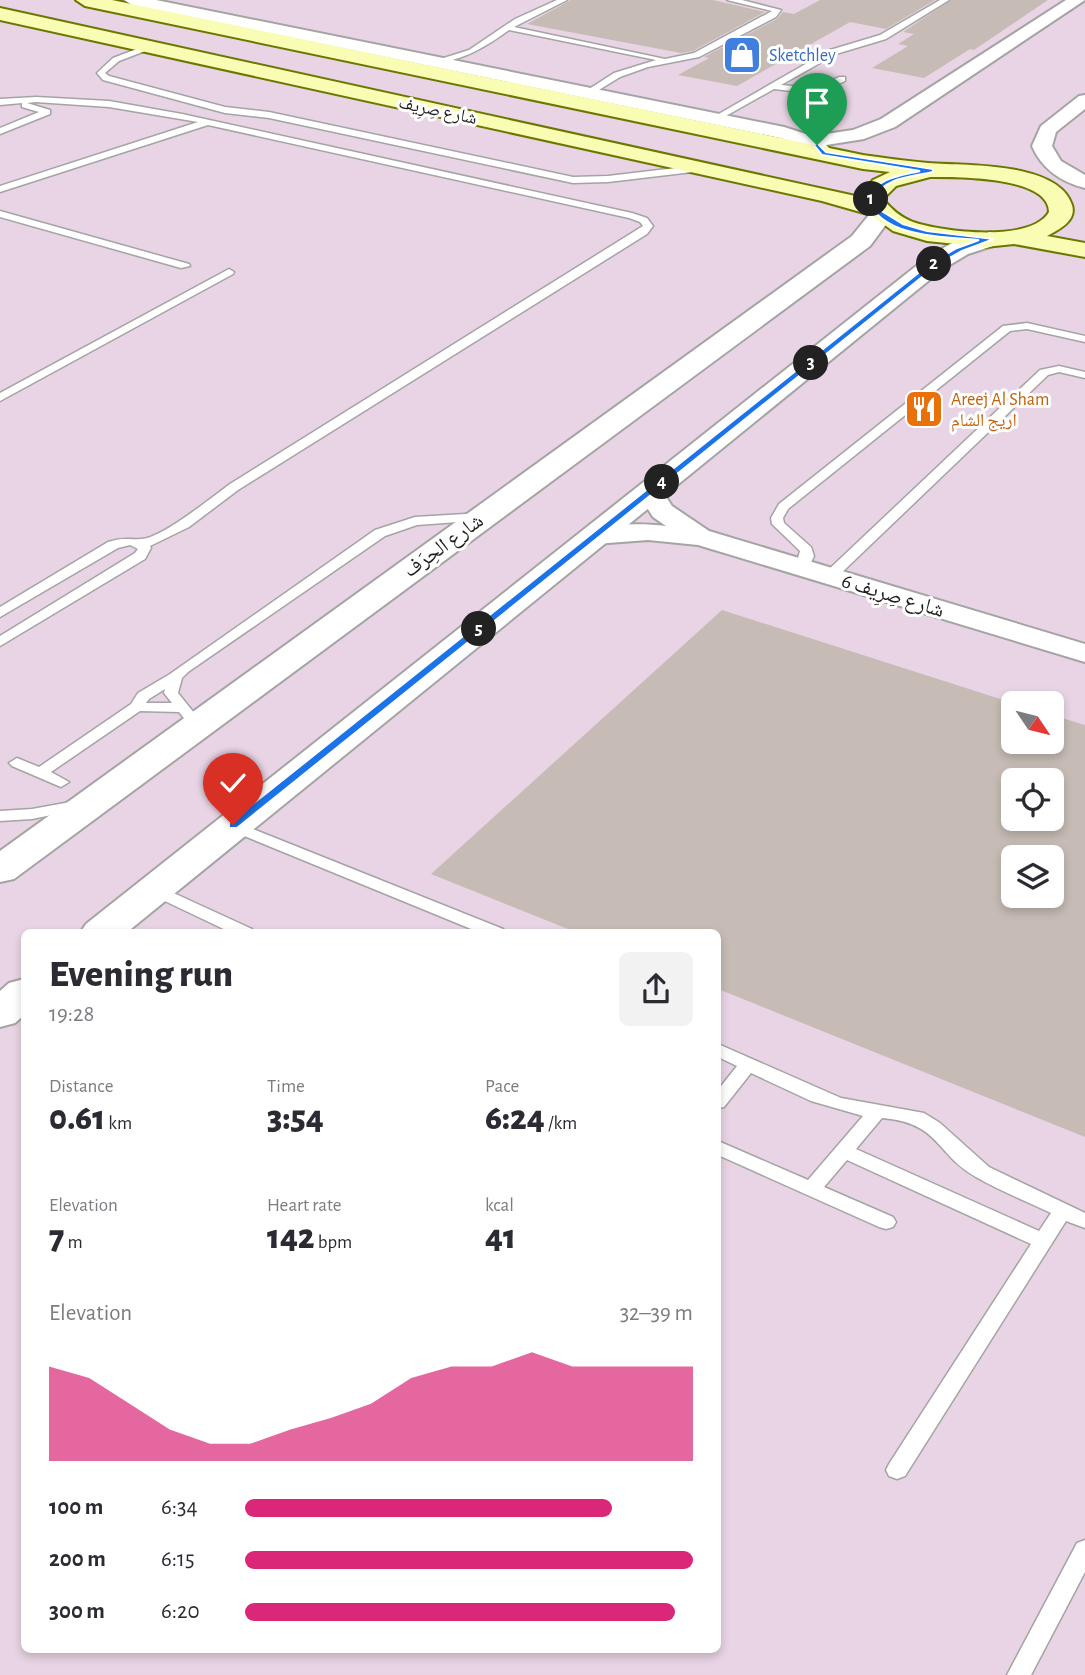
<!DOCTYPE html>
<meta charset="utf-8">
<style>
body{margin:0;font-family:"Alegreya Sans","Noto Naskh Arabic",sans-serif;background:#f2f2f3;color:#2b2b33;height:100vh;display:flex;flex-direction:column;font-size:26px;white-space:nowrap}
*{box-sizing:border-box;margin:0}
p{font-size:23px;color:#7c7c81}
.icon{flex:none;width:38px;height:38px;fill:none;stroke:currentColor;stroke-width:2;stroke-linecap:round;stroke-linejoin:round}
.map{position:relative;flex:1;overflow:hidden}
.drawer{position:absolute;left:21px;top:929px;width:700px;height:724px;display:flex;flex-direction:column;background:#fff;border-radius:10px;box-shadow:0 4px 10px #0003}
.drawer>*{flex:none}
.needle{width:46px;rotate:125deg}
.fabs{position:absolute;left:1001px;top:691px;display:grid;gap:14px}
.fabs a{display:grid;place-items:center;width:63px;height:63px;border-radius:10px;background:#fff;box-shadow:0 4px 10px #0003;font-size:35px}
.pin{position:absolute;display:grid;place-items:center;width:60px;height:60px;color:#fff;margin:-72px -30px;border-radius:50% 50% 50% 0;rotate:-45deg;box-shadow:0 0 7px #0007}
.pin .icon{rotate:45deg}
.km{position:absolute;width:35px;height:35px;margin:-18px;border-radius:50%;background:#222;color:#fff;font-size:19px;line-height:35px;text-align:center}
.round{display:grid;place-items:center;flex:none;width:74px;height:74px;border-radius:10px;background:#f2f2f3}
.overview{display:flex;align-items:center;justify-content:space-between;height:119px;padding:0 28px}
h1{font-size:38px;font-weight:800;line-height:52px}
.metrics{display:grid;grid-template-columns:repeat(3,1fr);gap:10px;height:119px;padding:7px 28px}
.metrics div{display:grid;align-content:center}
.metrics b{font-size:35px;font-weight:800}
.metrics small{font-size:19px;font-weight:400}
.metrics p{font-size:19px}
.chart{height:196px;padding:14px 28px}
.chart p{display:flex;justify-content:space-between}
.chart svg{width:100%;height:126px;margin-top:7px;fill:#db2777;opacity:.7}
ul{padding:0 28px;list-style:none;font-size:23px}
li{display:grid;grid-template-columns:112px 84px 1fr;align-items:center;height:52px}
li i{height:18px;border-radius:9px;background:#db2777}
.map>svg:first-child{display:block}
.industrial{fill:#e8d4e4;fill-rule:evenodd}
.building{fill:#c6bcb5;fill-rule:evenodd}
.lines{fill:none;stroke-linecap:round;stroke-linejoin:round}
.service-casing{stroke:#a4a4a4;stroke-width:3}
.minor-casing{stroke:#a4a4a4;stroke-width:4}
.tertiary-casing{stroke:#a4a4a4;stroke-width:4}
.secondary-casing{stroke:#6c7701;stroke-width:4}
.service{fill:#fff;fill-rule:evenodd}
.minor{fill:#fff;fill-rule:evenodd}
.tertiary{fill:#fff;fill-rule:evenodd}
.secondary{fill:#f9fcb3;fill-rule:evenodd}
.route{fill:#1a73e8;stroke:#fff;stroke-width:2}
.labels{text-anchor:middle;stroke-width:6;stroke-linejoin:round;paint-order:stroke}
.far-shop-label{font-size:18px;fill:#366cbe;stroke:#fff;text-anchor:start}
.far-street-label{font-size:18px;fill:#1d1d1d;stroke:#fff}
.far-food-label{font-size:18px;fill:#c56008;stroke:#fff;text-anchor:start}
.street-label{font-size:21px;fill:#1d1d1d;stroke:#fff}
</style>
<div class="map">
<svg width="1085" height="1675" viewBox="0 0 1085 1675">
<rect width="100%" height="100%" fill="#efeae2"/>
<path class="industrial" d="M0,0H1085V1675H0ZM1013,704H1052V742H1013ZM1013,780H1052V819H1013ZM1013,858H1052V896H1013ZM24,933H718V1650H24Z"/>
<path class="building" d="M571,0H713L765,12L693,51L681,53L527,24Z
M820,0H935L886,29L850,22L737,86L678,75L709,58L704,57L777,19L783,12L794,14Z
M951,0H1048L974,50L970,49L924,78L872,68L908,46L898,44L914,34L903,32Z
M722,610L1016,704H1013V742H1052V715L1085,725V1137L718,989V933H578L431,874ZM1013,780H1052V819H1013ZM1013,858H1052V896H1013Z"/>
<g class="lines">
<defs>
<path id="service" d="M557,0H567L514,27L665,59L694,53L772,11L727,0H742L781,10L776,17L699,57L648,67L620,77L589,96L585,93L586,91L614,73L656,60L509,30C484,48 465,59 435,64L431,62L469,50L515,19Z
M940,0H949L886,39L836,54L781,85L816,88L839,77H845V81L817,94L774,89L717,121L710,119L830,50L880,35Z
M150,44L153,48L119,61L105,73L109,76L225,107L269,112L573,177L608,176L701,165L706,168L701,171L608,182L573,183L269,118L225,113L103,80L97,73L113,58Z
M36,97L109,101L182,114L632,213L647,218L653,226L647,234L238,490L189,527L150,546L151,548L145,559L0,646V636L135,553L138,549L130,545L118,548L0,617V607L108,542C124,537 127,540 141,539C161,539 212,497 230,484L643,226L640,222L629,218L208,125L0,192V186L198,122L109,107L36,102L27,103L50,110V114L0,134V128L39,112L22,107V103L0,105V99Z
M0,211L189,264L190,266L181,268L0,217Z
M229,269L234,272L233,274L0,401V393Z
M1027,323L1085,336V342L1027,329L1010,331L788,509L783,518L784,523L811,547L814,556L807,571H797L795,568L800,551L772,524L771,518L779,504L1003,326Z
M1059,366L1085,372V378L1059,372L1048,375L835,579H825V573L1040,370Z
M482,513L488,517L486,520L417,525L385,536L188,672L182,678L178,693L203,724L201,727H191L179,712L140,711L51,772L69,782L61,787L12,766L9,763L17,758L39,767L131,704L138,693L170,674L375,530L415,517ZM165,689L164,693L172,703H146L149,699Z
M76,801L81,803L84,806L81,809L32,819L0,821V811L32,809Z
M233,821L503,929L505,933H481L227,829L225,826L227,823Z
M154,884L252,929L254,933H232L148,893L146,889Z
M718,1044L841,1098L924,1113L940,1123L989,1167L1085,1213V1228L1066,1221L905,1476L897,1479L889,1476L886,1470L889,1464L1031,1244L847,1160L824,1187L893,1217L896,1222L893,1227L886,1229L879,1227L718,1155V1141L808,1180L863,1116L811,1101L751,1073L724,1107L718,1108V1090L737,1066L718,1057ZM882,1118C941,1123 935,1154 976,1177C1000,1191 1026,1201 1051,1213L1039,1231L856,1149Z
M1085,1540V1572L1031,1675H1007L1077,1543Z"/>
<path id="minor" d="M124,0H156L784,127L812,136L853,130L881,119L1066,0H1085L895,127L864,139L826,145L834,153L824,159L817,157L804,146L780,138L132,5Z
M1085,95V109L1056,132L1052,146L1061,161L1085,175V188C1061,182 1042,169 1032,146L1041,126L1079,96Z
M650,484L659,486L672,506L709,531L1085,644V662L698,545L648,540L595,544L585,542L581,536L585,530C611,524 640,523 666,526L653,517L637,492L641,486Z"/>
<path id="tertiary" d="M881,208L889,210L893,215L870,246L14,879L0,882V851L852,236L873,210Z
M990,232L999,234L1002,239L999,244L968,254L943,269L126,933H80L86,924L925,259L950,244Z
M24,979V1015L15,1023L0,1027V991L9,983Z"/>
<path id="secondary" d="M76,0H112L863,155C885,158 906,161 928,163C964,166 1058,161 1072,205C1077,221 1058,230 1047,236L1085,243V257L1014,244L985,247L927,241L893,231L871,215L822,201L0,20V8L860,197L873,180L890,172L863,169L85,6ZM930,177C956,177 1049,176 1049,212C1031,243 942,232 913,222C900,217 891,209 883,199L896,186Z"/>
</defs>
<use href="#service" class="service-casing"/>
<use href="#minor" class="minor-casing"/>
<use href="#tertiary" class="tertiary-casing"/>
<use href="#secondary" class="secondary-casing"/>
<use href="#service" class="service"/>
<use href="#minor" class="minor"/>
<use href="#tertiary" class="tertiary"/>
<use href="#secondary" class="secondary"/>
</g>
<path class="route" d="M817,143L826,152L933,169V172C912,177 884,177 874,199L877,208L903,224L927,231L994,239L962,251L937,265L237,828H229V823L932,262L957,248L979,240C944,237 882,238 867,199C878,177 899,176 920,171L822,155L814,145Z"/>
<defs>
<symbol id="shop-square" viewBox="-11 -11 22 22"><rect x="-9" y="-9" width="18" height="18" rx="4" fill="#3f7fe0" stroke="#fff"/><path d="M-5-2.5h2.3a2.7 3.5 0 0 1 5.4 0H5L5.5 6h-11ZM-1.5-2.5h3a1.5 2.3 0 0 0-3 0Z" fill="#fff"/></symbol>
<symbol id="restaurant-square" viewBox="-11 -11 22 22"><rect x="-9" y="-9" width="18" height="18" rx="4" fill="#e8710a" stroke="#fff"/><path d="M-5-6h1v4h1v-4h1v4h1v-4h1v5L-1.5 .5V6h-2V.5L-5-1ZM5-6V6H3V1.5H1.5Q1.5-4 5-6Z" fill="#fff"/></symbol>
</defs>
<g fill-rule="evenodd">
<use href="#shop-square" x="720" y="33" width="44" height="44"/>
<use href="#restaurant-square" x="902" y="387" width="44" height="44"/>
</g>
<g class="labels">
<g class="far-shop-label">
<text x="769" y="61">Sketchley</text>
</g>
<g class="far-street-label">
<text transform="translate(438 110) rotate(12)" y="6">شارع صِرِيف</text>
</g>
<g class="far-food-label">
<text x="951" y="405">Areej Al Sham<tspan x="951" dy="21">اريج الشام</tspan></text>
</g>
<g class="street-label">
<text transform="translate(443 545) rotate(-36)" y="7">شارع الحِرَف</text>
<text transform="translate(893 595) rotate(17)" y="7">شارع صِرِيف 6</text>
</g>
</g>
</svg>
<div class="fabs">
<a><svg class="needle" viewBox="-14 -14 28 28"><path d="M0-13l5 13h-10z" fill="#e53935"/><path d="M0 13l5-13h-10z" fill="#7c7c81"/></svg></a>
<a><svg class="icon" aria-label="locate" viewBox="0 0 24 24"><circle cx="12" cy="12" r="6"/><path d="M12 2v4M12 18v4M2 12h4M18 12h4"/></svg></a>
<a><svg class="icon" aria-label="layers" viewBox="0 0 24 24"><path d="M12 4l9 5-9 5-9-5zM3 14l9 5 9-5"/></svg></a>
</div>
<div class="pin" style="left:817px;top:145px;background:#1e9e55"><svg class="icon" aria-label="arrive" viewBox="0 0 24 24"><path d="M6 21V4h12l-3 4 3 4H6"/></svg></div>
<div class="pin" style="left:233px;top:825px;background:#d93025"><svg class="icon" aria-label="check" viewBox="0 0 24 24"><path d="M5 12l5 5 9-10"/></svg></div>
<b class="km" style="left:871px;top:199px">1</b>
<b class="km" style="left:934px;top:264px">2</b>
<b class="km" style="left:811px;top:363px">3</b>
<b class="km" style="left:662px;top:482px">4</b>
<b class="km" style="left:479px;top:629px">5</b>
<section class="drawer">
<div class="overview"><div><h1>Evening run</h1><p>19:28</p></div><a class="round"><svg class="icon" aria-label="share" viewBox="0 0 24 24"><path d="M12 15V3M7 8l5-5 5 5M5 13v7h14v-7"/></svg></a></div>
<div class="metrics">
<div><p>Distance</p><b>0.61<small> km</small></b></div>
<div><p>Time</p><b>3:54</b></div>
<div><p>Pace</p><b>6:24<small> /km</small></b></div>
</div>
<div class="metrics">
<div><p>Elevation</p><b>7<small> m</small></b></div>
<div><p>Heart rate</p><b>142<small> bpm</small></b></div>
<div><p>kcal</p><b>41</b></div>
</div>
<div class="chart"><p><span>Elevation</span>32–39 m</p>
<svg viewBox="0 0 160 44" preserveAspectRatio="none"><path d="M0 44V11L10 15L20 24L30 33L40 38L50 38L60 33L70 29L80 24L90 15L100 11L110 11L120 6L130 11L140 11L150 11L160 11V44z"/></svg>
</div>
<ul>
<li><b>100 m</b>6:34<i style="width:82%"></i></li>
<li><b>200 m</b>6:15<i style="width:100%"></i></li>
<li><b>300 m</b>6:20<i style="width:96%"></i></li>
</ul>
</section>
</div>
